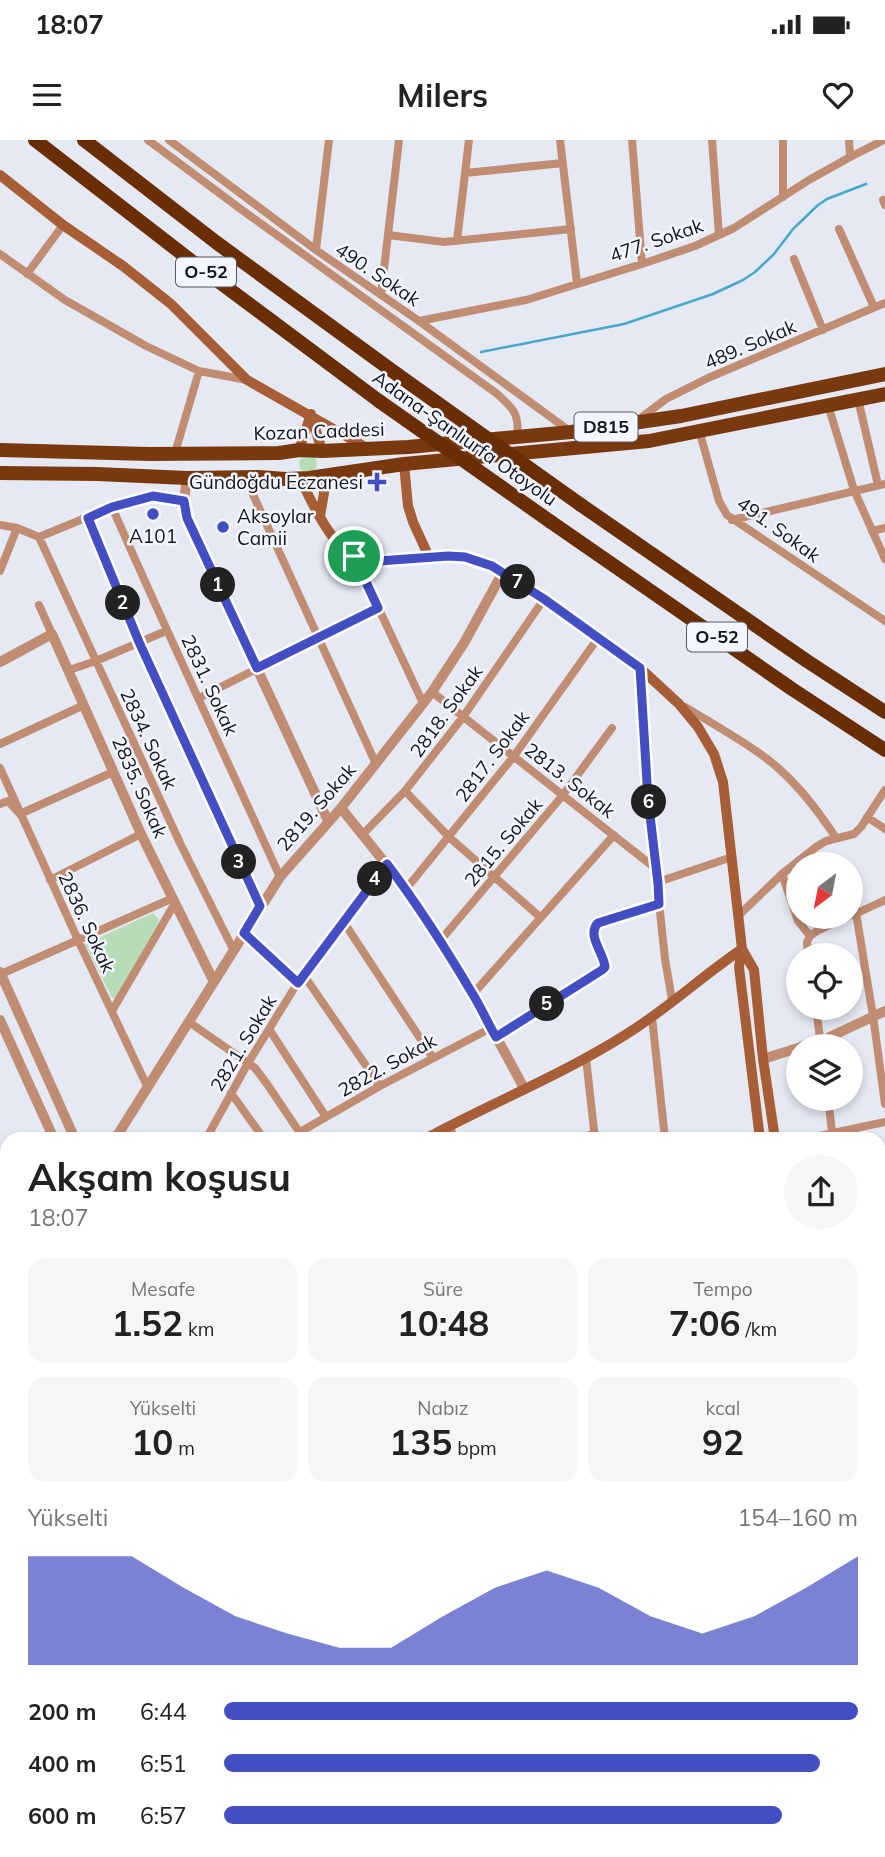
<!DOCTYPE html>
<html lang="tr">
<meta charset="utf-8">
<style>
body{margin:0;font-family:Mulish,sans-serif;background:#f6f6f6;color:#222;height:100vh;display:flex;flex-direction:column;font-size:26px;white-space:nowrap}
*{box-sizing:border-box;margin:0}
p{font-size:23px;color:#767676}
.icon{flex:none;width:38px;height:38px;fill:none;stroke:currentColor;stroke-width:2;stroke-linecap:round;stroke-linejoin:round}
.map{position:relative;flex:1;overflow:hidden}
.details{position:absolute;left:0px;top:992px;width:886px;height:726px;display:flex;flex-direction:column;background:#fff;border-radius:21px 21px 0 0;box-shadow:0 4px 10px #0003}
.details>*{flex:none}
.needle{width:46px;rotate:212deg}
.tools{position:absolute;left:786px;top:712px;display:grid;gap:14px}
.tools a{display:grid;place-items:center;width:77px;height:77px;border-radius:50%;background:#fff;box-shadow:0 4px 10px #0003;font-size:35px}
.pin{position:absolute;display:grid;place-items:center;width:60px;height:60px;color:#fff;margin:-30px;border:4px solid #fff;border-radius:50%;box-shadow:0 2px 7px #0007}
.km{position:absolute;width:35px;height:35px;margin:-18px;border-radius:50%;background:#222;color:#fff;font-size:19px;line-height:35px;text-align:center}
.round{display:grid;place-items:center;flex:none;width:74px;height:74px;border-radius:37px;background:#f6f6f6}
.summary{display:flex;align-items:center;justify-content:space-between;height:119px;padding:0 28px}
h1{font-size:38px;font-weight:700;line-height:52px}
.metrics{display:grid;grid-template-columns:repeat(3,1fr);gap:10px;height:119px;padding:7px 28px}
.metrics div{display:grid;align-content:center;border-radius:18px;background:#f6f6f6;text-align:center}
.metrics b{font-size:35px;font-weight:700}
.metrics small{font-size:19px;font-weight:400}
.metrics p{font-size:19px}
.chart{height:196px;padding:14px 28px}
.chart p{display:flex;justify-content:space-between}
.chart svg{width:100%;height:126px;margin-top:7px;fill:#444ec3;opacity:.7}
ul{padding:0 28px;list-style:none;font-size:23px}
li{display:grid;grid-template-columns:112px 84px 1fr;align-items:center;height:52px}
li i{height:18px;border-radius:9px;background:#444ec3}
.status{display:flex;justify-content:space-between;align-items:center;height:49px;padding:0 35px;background:#fff;direction:ltr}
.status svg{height:19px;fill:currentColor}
header{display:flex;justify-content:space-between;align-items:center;height:91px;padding:0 28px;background:#fff;font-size:32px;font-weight:700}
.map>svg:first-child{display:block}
.green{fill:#b7dcb8}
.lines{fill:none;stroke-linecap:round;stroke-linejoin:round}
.stream{stroke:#48a8cc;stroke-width:2.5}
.minor{stroke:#c08c72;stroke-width:8}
.tertiary{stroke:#c08c72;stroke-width:10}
.secondary{stroke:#a75d35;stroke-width:10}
.trunk{stroke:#7a380f;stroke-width:14}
.motorway{stroke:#6a2e07;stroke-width:14}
.motorway-bridge{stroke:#6a2e07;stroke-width:14}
.route-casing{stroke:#fff;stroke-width:14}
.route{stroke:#444ec3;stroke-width:9}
.poi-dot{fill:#444ec3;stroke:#f3f6ff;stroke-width:2.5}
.labels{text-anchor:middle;stroke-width:5;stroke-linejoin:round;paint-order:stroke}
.shield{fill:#f3f6ff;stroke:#57585d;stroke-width:2}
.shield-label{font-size:18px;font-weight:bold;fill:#141518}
.street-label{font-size:19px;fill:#141518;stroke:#f3f6ff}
.poi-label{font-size:19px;fill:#141518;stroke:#f3f6ff;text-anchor:end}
</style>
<div class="status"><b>18:07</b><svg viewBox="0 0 49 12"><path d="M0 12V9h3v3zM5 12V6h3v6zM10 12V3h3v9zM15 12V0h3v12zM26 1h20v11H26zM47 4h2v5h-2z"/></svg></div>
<header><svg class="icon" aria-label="menu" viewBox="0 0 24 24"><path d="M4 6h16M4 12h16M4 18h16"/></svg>Milers<svg class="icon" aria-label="heart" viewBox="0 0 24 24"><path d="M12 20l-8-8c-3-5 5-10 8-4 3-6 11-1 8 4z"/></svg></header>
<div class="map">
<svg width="885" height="1717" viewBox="0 0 885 1717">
<rect width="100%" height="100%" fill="#e5e9f3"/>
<path class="green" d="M299 324a9 9 0 1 1 18 0a9 9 0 1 1-18 0Z
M153,773L159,780L157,785L116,857L112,858L85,804Z
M7,1611V1683L0,1689V1619Z"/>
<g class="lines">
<path class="stream" d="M481,212L624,184L713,154L743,140L755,132L774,114L793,89L818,65L827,59L866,44"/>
<path class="minor" d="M148,0L242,70L496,253C513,268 520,274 517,297
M169,0L316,110L419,181L571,292
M560,0L577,143
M632,0L642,124
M712,0L719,95
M783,0V57
M849,0L850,17
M465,33L563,23
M883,60L885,65
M839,89L874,167
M388,95L444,102L571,89
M457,101L469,0
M316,110L329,0
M0,114L65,160L146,206L199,231L247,240
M794,119L823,190
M27,134L63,85
M381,155L399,0
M419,181L526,160L642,124L695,106L734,88L809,40L850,17L884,0
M858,259L878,345
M828,265L854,350L885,419
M638,280L666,259L708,238L885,163
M699,290L719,361L727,375L885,481
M175,313L199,231
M245,337L376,624
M112,367C166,491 224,613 280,737
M88,378C142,509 199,638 260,766
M732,380L885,344
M0,385L17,388L39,397L112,367L138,359L153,356L184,361
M872,391L885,388
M39,397L180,703L234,811
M354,416L423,563
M0,431L17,388
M39,465L52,494
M640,528L648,659L665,819L672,860
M69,530L96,521L166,491
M432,552L655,728
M199,558L378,468
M685,567C710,582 736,597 759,613C791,635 815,666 836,698
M0,604L84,565
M0,628L78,800L148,948
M405,651L449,697L540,777
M0,664L8,661L20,674L113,632
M867,677L885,689
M363,694L405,651L463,577L544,459
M782,734L798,781L810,796
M50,740L141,694
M658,742L732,717
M406,749L514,616L598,498
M856,773L873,876L885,964
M739,775L782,734L816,707L826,701L854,694L861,687L885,650
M853,775L885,760
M343,781L433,918
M244,794L298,843
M810,796L817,791L847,777
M440,801L563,655L612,588
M808,816L807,802L810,796
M1,834L173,758
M303,834L380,946
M473,854L614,695
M816,868L821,906
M112,871L175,763
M652,877L665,999
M189,882L255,928L267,944L304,999
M269,889L326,977
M496,897L605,827C604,812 592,801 594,786L598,783L659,764
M586,918L595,999
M231,953L264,999
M828,959L833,999
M449,986L455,999
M300,992L380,946L491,888
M206,999L248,923L303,834L387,724
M581,999L594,993
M805,999L885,982
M878,1039L885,1037
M0,1155L7,1144
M878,1194H885
M0,1196H7
M0,1208L7,1211
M0,1276L7,1281
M0,1332L7,1325
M878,1344H885
M0,1368L7,1374
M878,1415H885
M0,1464L7,1470
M878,1488H885
M878,1605H885
M878,1668L885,1667
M232,1712L234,1717
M362,1712V1717
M679,1712V1717
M753,1712V1717
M122,1717L144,1712"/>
<path class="tertiary" d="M187,338L184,361L187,378L328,681
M0,522L52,494L141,694L214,842
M341,668L406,749L473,854L524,948
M0,832L75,999
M0,880L54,999
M802,906L821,901L885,871
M763,919L798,908
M115,999L280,737L341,668L432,552L464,503L503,432
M0,1036L7,1037
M0,1055H7
M878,1088L885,1087
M878,1270H885
M0,1547L7,1539
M0,1558L7,1564
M0,1602L7,1591
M0,1695L7,1688
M549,1712V1717"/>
<path class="secondary" d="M0,35L63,85L123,126L171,164L247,240L367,308
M311,274L322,311
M299,310L311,274
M404,324L408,366L413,382L429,417
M300,338C310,359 329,400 348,412C357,418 368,420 379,421L448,416L478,420L492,426L544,459L640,528L679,564L698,587L714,614L723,642L742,809L739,827L760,999
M320,376L324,353L323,335
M742,809L754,830L763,919L775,999
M425,999C491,963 562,935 625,895C666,870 702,836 742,809
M0,1128L7,1129
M858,1712L859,1717
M876,1712L877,1717"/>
<path class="trunk" d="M0,310L149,314L279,313L299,310L322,311L408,307L571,292L681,276L885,234
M0,333L97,334L187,338L258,337L286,339L309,338L404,324L649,301L885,254"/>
<path class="motorway" d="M35,0L194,123L379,261
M84,0L217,103L398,235
M581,365L807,521L885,572
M551,382L792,549L885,610"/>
<path class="motorway-bridge" d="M398,235L581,365
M379,261L551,382"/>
</g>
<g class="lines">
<defs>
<path id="route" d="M153,356L184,361L187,378L257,528L378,468L354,416L370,421H379L448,416L465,417L492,426L544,459L640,528L648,659L658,743L659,764L598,783C586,795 604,813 605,827L602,830L496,897C487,882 481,867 472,853C446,809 418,765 387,724L298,843L244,793L260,766L139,502L88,378L112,367Z"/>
</defs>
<use href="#route" class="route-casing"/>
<use href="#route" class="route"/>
</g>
<g class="poi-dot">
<path d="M373.5 331.5h7v7h7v7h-7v7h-7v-7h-7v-7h7z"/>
<circle cx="153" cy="374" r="7"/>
<circle cx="223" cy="387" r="7"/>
</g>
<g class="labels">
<g class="shield">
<rect x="176" y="117.5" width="60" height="29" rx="5"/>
<rect x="574.5" y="272.5" width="63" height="29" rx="5"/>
<rect x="687" y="482.5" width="60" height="29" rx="5"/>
</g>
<g class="shield-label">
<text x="206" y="138">O-52</text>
<text x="606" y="293">D815</text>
<text x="717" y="503">O-52</text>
</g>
<g class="street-label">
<text transform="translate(656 100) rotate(-19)" y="7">477. Sokak</text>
<text transform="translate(378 134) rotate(34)" y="7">490. Sokak</text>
<text transform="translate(750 204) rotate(-23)" y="7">489. Sokak</text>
<text transform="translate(319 291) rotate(-2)" y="7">Kozan Caddesi</text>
<text transform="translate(465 298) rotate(35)" y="7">Adana-Şanlıurfa Otoyolu</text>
<text transform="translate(779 389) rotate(36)" y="7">491. Sokak</text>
<text transform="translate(210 545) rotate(65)" y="7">2831. Sokak</text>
<text transform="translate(446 571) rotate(-54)" y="7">2818. Sokak</text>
<text transform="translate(149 599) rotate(65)" y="7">2834. Sokak</text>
<text transform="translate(492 616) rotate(-53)" y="7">2817. Sokak</text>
<text transform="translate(570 640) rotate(38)" y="7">2813. Sokak</text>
<text transform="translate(140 647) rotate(66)" y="7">2835. Sokak</text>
<text transform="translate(316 667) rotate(-49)" y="7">2819. Sokak</text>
<text transform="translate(503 702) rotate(-50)" y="7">2815. Sokak</text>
<text transform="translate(87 782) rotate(65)" y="7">2836. Sokak</text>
<text transform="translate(243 903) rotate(-59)" y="7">2821. Sokak</text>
<text transform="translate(387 925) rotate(-29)" y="7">2822. Sokak</text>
</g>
<g class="poi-label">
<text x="363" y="349">Gündoğdu Eczanesi</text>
<text x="237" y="383" text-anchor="start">Aksoylar<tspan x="237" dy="22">Camii</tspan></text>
<text x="153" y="403" text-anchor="middle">A101</text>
</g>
</g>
</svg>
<div class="tools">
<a><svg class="needle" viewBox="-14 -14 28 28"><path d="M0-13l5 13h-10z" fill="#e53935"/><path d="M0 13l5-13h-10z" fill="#767676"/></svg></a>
<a><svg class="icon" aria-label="locate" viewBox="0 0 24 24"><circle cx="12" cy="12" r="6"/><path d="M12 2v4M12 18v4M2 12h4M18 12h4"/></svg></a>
<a><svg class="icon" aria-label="layers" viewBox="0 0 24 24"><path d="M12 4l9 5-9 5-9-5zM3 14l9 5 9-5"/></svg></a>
</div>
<div class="pin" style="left:354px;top:416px;background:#1e9e55"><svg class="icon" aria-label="arrive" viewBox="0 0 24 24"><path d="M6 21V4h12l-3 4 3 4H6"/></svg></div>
<b class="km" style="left:218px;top:445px">1</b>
<b class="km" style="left:123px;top:463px">2</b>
<b class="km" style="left:239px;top:722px">3</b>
<b class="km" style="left:375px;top:739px">4</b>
<b class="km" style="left:547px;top:864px">5</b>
<b class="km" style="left:649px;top:662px">6</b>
<b class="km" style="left:518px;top:442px">7</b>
<section class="details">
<div class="summary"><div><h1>Akşam koşusu</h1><p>18:07</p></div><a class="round"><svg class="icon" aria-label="share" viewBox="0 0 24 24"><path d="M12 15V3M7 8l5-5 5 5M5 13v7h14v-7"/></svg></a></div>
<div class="metrics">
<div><p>Mesafe</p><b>1.52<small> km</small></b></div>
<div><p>Süre</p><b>10:48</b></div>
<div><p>Tempo</p><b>7:06<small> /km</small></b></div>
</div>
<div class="metrics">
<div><p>Yükselti</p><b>10<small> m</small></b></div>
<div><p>Nabız</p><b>135<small> bpm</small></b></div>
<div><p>kcal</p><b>92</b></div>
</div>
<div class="chart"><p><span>Yükselti</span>154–160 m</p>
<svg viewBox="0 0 160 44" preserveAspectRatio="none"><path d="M0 44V6L10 6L20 6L30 17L40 27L50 33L60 38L70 38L80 27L90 17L100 11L110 17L120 27L130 33L140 27L150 17L160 6V44z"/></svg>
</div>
<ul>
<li><b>200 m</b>6:44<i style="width:100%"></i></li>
<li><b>400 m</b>6:51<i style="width:94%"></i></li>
<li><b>600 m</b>6:57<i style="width:88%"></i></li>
</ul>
</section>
</div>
